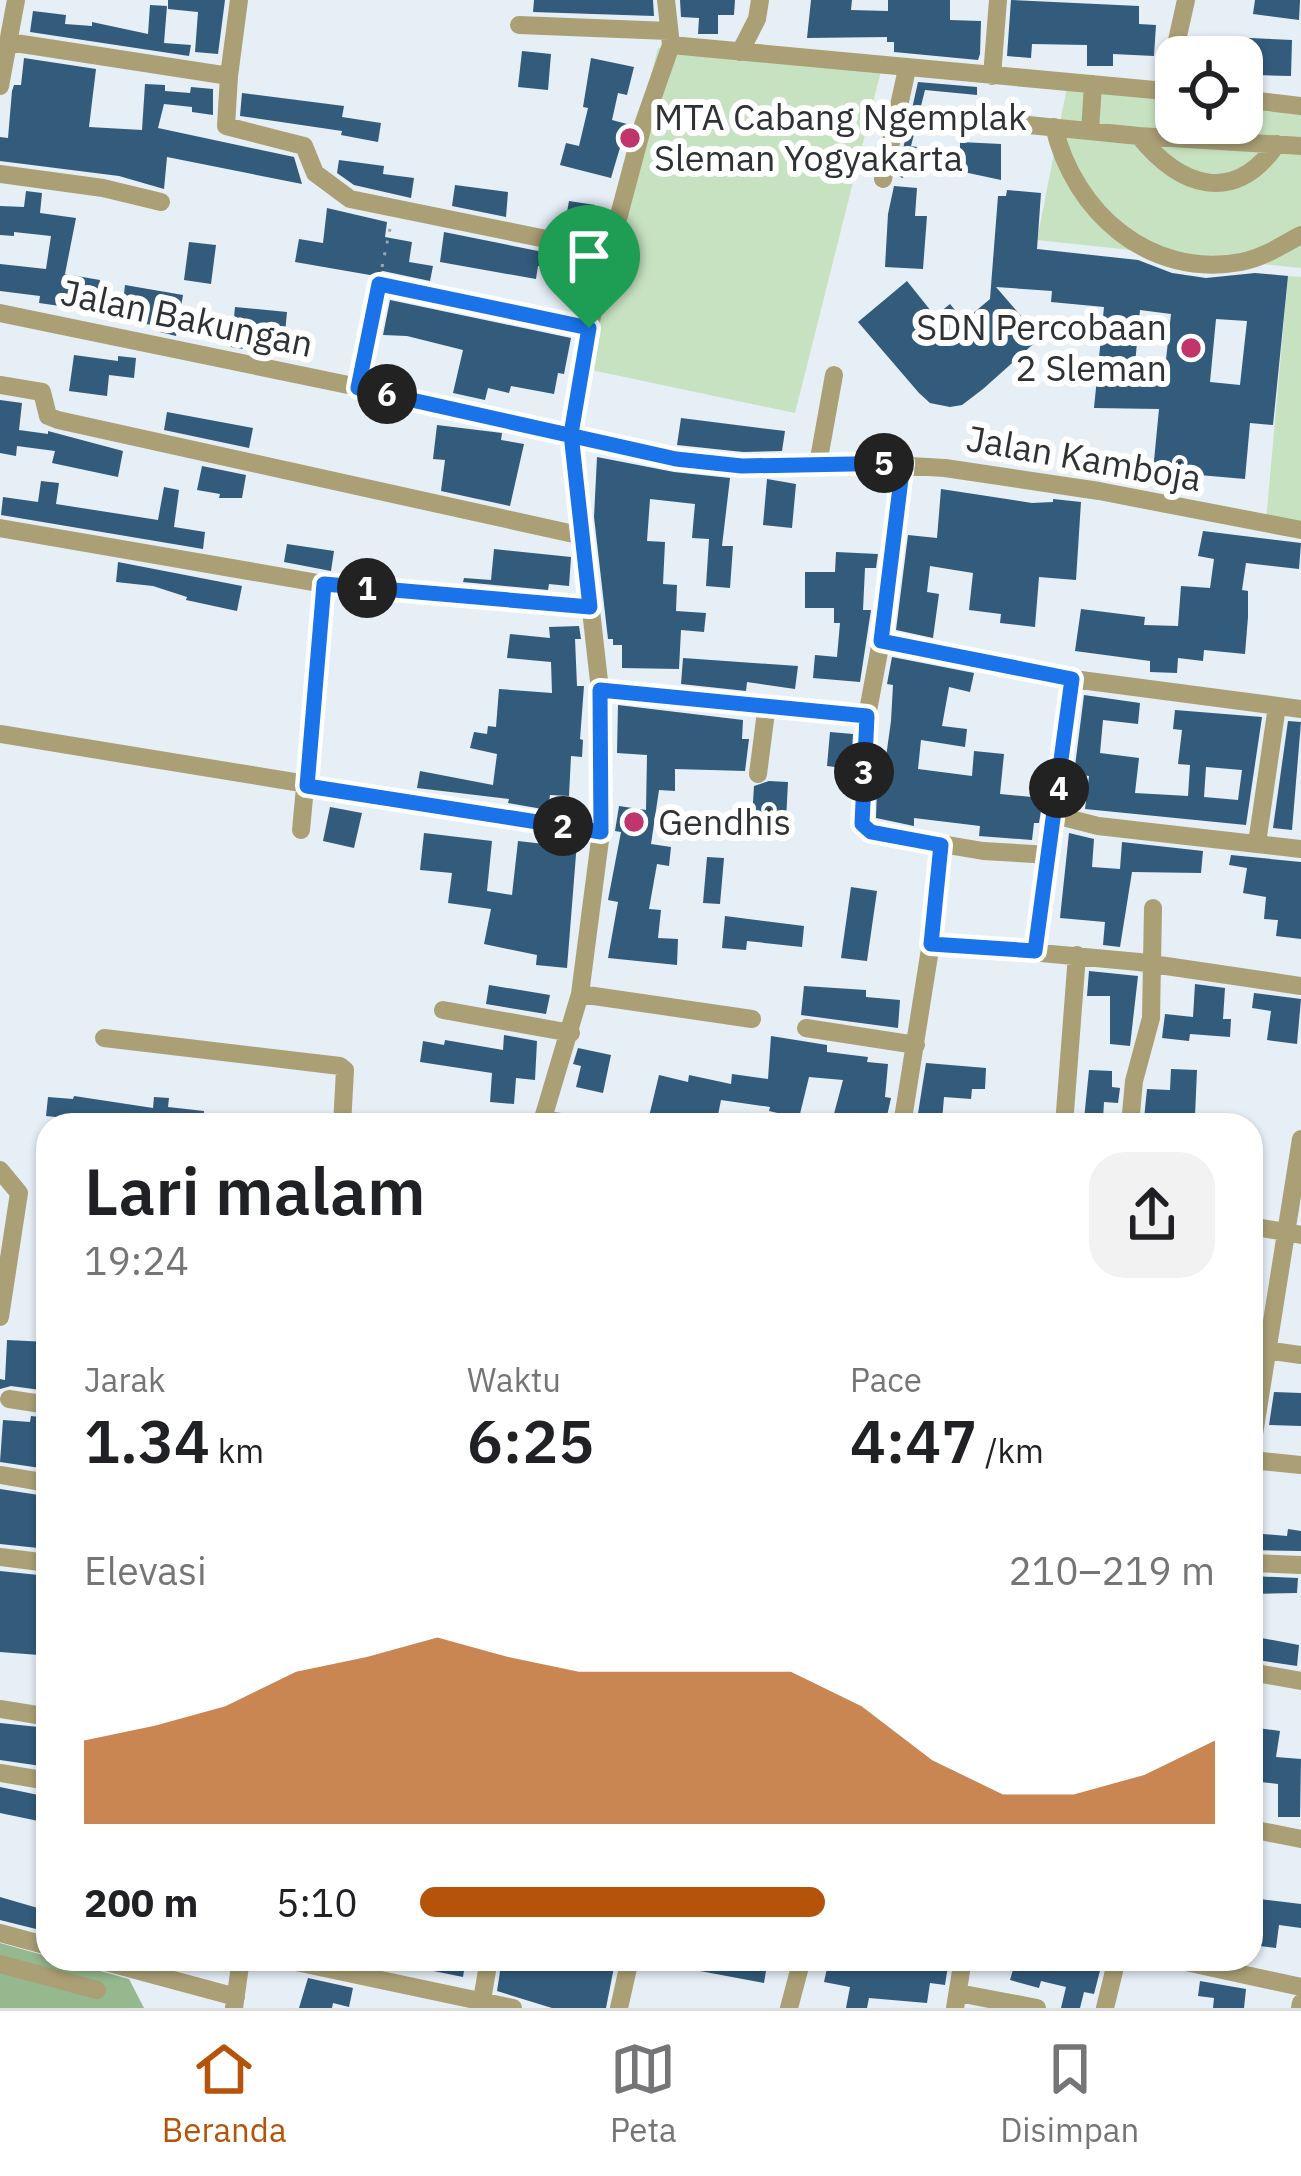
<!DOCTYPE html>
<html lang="id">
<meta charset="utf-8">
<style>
body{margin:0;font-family:"IBM Plex Sans",sans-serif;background:#f2f2f2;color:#202124;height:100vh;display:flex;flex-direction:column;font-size:45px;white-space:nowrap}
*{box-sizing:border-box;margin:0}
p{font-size:39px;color:#757577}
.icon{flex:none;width:66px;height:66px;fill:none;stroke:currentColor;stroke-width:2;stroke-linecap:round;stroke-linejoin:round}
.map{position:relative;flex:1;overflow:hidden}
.side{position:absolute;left:36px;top:1113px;width:1227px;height:858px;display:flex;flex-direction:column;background:#fff;border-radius:36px;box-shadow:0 3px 9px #0004}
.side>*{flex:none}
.controls{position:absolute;left:1155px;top:36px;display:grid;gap:24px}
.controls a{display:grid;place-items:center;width:108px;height:108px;border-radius:24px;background:#fff;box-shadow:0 3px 9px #0004;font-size:60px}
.pin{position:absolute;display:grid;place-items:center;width:102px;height:102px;color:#fff;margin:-123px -51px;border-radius:50% 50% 50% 0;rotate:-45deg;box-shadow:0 0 12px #0007}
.pin .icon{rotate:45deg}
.km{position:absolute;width:60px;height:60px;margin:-30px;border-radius:50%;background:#222;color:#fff;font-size:33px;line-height:60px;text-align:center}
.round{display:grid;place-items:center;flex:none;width:126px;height:126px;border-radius:36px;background:#f2f2f2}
.overview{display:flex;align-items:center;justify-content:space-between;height:204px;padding:0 48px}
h1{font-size:66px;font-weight:600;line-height:90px}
.stats{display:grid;grid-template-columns:repeat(3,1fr);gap:18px;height:204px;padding:12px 48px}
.stats div{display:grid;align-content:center}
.stats b{font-size:60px;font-weight:600}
.stats small{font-size:33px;font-weight:400}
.stats p{font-size:33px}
.chart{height:336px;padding:24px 48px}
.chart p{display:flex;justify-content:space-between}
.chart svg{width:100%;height:216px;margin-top:12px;fill:#b45309;opacity:.7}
ul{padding:0 48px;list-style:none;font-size:39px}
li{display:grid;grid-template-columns:192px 144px 1fr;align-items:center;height:90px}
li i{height:30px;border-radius:15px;background:#b45309}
.tabs{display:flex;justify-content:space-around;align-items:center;height:168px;border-top:3px solid #e0e0e0;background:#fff;font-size:33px;color:#757577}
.tabs a{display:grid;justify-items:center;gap:6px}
.tabs .selected{color:#b45309}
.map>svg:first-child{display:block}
.green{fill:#c7e2c1}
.forest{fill:#95b88e}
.building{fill:#325b7c;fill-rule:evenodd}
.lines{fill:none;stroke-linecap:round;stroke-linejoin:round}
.path{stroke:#a0a6ac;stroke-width:3;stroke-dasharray:3 9;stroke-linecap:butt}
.minor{stroke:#aa9f75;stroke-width:18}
.route-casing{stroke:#fff;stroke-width:24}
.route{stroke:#1a73e8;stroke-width:15}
.poi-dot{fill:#c0356c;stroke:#fff;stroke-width:4.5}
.labels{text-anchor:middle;stroke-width:12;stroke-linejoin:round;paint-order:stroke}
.poi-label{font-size:36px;fill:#2f3235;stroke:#fff;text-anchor:start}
.street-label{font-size:36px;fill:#2f3235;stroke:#fff}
</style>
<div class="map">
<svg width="1301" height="2008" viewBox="0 0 1301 2008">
<rect width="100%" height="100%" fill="#e6eef6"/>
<path class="green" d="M658,48L881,71L795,413L577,367Z
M1067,87L1176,97V123H1242V103L1301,108V268L1037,240Z
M1288,276L1301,277V528L1266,521Z"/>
<path class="forest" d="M0,1943L129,1979L144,2008H0Z"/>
<path class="building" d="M168,0H225L218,54L195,52L198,12L168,9Z
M534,0H653L654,16L533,12Z
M680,0H735L734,15H718V34H698L699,18L681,17Z
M811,0H852L851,10L888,11V0H950V20L981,21L980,54L978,60L894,52V42H887V37L807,38Z
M1011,0L1139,6V24L1156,25L1154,56L1113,54V66H1087V45L1032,44L1031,58L1007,56Z
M1255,0H1300L1299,20L1253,14Z
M150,5L167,6L164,43L191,45L189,56L30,32L33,11L66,15L65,24L92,26V22L148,34Z
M1228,37L1292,40L1291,76L1257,75L1258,65L1242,64V57H1228Z
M522,51L551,54L548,90L518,87Z
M24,58L96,69L89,127L142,130L145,84L165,85V91L190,93L191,87L213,89V115L192,112V107L164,104L158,128L294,157L302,184L167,157L164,189L119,176L0,161V137L8,138L12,91L14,85H21Z
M591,58L634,67L627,95L618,93L612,120L627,124L611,178L560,165L566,143L579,146L588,108L583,107Z
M918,82L977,87V95L925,90L911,146L940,151L960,150V142L1001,144V180L908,160L903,178L897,176Z
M242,93L344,106L342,117L381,123L378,142L341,135L342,131L240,116Z
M339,160L384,166L383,174L414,178L411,198L354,185L337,173Z
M455,185L508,192L506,217L452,206Z
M894,186L917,188L915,216H927L923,269L885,267L888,214Z
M1007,190L1041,193L1037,249L1138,260L1172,273L1206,278L1255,273L1288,276L1273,425L1250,423L1245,479L1153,471L1159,409L1094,408L1104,307L1051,302L1052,291L996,287L1040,338L983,389L962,405L950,407L930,403L919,393L858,322L907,281L935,316L950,304L964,321L990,299L998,196H1006ZM1140,310L1171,314L1164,378L1134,375ZM1216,319L1247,321L1240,385L1210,382Z
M26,191L42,193L40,213L76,218L65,274L100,280L95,311L39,303L40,296L0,291V264L46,269L51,236L14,232V236L0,235V206L24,207Z
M569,201L595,205L590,234L564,229Z
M327,208L387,222L385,237L412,242L409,262L433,266L430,281L383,271L370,275L295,262L299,239L323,243Z
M444,232L593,262L585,290L568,286L571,271L538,266L536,279L440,262Z
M189,242L216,245L211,284L184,280Z
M125,285L183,295L176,336L160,332L161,326L121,321Z
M390,300L571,338L564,374L558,373L554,394L511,386L509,393L488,388L485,400L453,393L463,350L407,336L383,335Z
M235,307L287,312L283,355L231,347Z
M74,355L118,361V356L136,358L134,378L109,375L107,396L69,391Z
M0,400L22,403L19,430L48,434V431L123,451L118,477L52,463L55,451L17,446L16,456L0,453Z
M167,412L253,428L249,448L164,430Z
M681,418L785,431L782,451L743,452L677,445Z
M437,425L502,433L501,440L524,444L510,506L441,491L445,460L433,459Z
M597,457L674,472L730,478L722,546H733L730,588L706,586L709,539L692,538L695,504L650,499L647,541L665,542L663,584L677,585L676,611L706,613L704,632L681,630L679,669L622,668V645H613V639H608L594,517Z
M202,466L246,475L242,498H219L220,494L197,490Z
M767,479L796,484L792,528L763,525Z
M41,481L59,483L56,504L158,520L164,487L179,490L174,527L205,532L203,549L1,515L3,497L38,502Z
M941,489L1032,503L1053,502V499L1081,502L1076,580L1039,577L1035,627L1000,623L1001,614L969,610L973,573L930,566L927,592L939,594L933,638L896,630L908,535L937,538Z
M1203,531L1301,543L1299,569L1246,563L1242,590L1248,591V617L1245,654L1204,650L1203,661L1178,658L1177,673L1150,672V661L1075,651L1081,609L1145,617L1144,625L1178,626L1181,586L1210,588L1214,559L1198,556Z
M287,544L334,551L331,571L284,562Z
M494,549L571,557L569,586L549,584L548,590L463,582L464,578L491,580Z
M836,552L878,554L876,568H865L863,610H871L860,682L813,678L815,655L837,657L840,623H834V608H805V572H835Z
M118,562L242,586L237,611L186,600L187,597L153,586L116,582Z
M579,626L581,639H575L577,686H584L580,739L583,740L582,757L571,756L569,796L550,795L548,810L508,803L509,799L417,788L420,771L493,785L497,754L470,748L474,732L487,734L488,726L496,727L499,689L552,693L551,662L507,658L510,634L550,638L549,627Z
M892,657L974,673L970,692L949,687L942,726L967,729L965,747L921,740L918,769L972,776L974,751L1004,754L1000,794L1043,798L1039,823H1034L1032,840L979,836L980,826L914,818V826L876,818L877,785L882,786L891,721L893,685L887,684Z
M683,658L798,666L795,689L747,682L746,691L681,684Z
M1084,695L1140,703L1138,724L1103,720L1100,753L1139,758L1135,793L1188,796L1190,765L1178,764L1182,730L1173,729L1175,710L1262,717L1246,825L1085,809L1089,776L1074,774ZM1206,767L1242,770L1238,800L1204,797Z
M618,705L743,720L742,739H749L745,771L675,769V791L659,790L651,844L671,847L669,866L657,864L649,909L661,910L658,938L678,939L677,965L608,958L618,902L608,900L621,832L615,831L619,806L646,810L647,755L617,753Z
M1288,721L1301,722L1292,830L1273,828Z
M830,732L853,734L851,769L827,766Z
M769,781L788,782L786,821L752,819L754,786Z
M330,807L362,813L354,848L323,841Z
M424,833L492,841L487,891L512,895L518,841L553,845L554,838L577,842L567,968L536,965L537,955L484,944L491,909L448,903L452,873L420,870Z
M1069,833L1094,839L1092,867L1120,869L1122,842L1203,851L1201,873L1132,872L1120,947L1103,945L1105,922L1060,918Z
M1231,855L1301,862V939L1276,936L1278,920L1264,919L1266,897L1243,893L1247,868L1229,865Z
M707,857L724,858L720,904L703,903Z
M851,887L877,891L867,961L841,958Z
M725,916L804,926L802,947L747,941L746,950L722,948Z
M1089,971L1138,976L1130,1046L1110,1044V996H1087Z
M1195,984L1225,988L1223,1019H1231L1230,1037L1190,1034L1189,1041L1162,1038L1165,1014L1193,1017Z
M489,985L550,995L546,1014L486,1004Z
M804,986L866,990V997L900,1000L898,1028L801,1015Z
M1254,993L1301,999L1297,1044L1267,1040L1271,1011L1252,1008Z
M504,1035L537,1041L535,1080L516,1078L514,1104L490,1102L492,1073L420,1062L423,1041L444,1045L445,1040L503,1050Z
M771,1036L827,1045V1052L868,1057L867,1062L888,1064L885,1097L891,1098L885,1125H831L843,1080L809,1077L799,1118L769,1111L770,1107L721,1100L716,1125L664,1117L662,1125H647L659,1075L688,1082L689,1075L731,1084L732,1074L768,1079Z
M578,1048L611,1055L603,1093L576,1087L581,1066L573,1064Z
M926,1063L986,1068L985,1089H972L971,1099L944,1097L942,1121L917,1120Z
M1171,1069L1197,1070L1195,1116L1144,1119L1147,1089L1170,1090Z
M1089,1070L1112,1071V1087L1120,1088L1118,1103L1104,1102L1103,1119H1084Z
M74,1096L153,1108L154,1097L169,1098L168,1107L204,1111L203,1125H133L46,1116L48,1097L73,1099Z
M7,1340L48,1342V1391L11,1386L0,1389V1379L5,1380Z
M1274,1392L1301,1393V1426L1269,1425Z
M31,1416L48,1418L47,1469L0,1462L3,1420L30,1422Z
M0,1489L45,1496L44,1536H48V1549L0,1544Z
M1288,1529L1301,1531V1551L1251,1550V1533L1287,1536Z
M0,1571L48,1576V1608H39V1655L0,1652Z
M1251,1576L1298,1578L1297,1593L1251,1594Z
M1251,1636L1299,1645L1297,1666L1251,1659Z
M0,1723L48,1728V1767L0,1760Z
M1251,1727L1280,1731L1276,1757L1301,1759L1300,1817H1278V1784L1251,1781Z
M0,1787L48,1797V1823L0,1813Z
M0,1897L48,1911V1932L0,1920Z
M1251,1898L1301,1904V1928L1279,1925L1276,1948L1251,1945Z
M405,1959H466L463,1977L404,1965Z
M502,1959L615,1962L606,2008H552L497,1991Z
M702,1959H768L764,1983L700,1971Z
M829,1959H949L945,1985L930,1983L927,2003L869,1998L867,2008H846L850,1987L824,1982Z
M1016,1959H1103L1094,1994L1084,1992L1080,2008H1061L1066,1987L1041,1981L1039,1988L1010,1980Z
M308,1978L353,1988L349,2007L333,2003L332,2008H299Z
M1200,1981L1246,1989L1244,2008H1213L1214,1998L1198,1996Z"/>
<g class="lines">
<path class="path" d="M382,267L391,224"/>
<path class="minor" d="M519,25L669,31
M9,42L229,76L226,126L304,146L315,173L350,199L610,252
M671,45L1176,92
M740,52L757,19L760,0
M229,76L239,0
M992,76L998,0
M0,86L16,0
M1166,90L1186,0
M1242,99L1301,106
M949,117L1139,136L1301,146
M1054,127C1074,212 1149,279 1241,262C1263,258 1282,245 1301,235
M1090,131L1093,84
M1139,136C1180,187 1234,206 1277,144
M0,174L103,188L161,202
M883,179L907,69
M0,313L445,405L676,459L742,466L856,463L945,468L1099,491L1301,530
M0,385L42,392L48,416L58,420L583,536
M358,388L380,284L589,328
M903,463L881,641L867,716L862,824L871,832L983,851L1050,855
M818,464L834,375
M0,528L324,584L301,830
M324,584L590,607
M881,641L1073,679L1301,709
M600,690L867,716
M0,734L601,832
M758,774L767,704
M1055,815L1098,826L1301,849
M1257,843L1277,706
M931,943L1139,962L1301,986
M1035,951L1073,679
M580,994L752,1019
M443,1010L571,1033
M806,1028L916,1045
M104,1038L340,1066L345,1070L342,1125
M542,1119L578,1125
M541,1125L580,994L601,832L600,690L571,433L589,328L643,125L671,45L666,0
M902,1125L931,943L941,845
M1064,1125L1077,955
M1130,1125L1134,1081L1151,1018L1153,908
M0,1170L19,1193L0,1317
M1251,1226L1301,1235
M1251,1348L1301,1355
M9,1399L48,1405
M1251,1453L1301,1139
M1251,1460L1301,1465
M0,1475L48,1483
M0,1557L48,1563
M1251,1563L1301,1565
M1251,1672L1301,1681
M0,1709L43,1716
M0,1773L48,1781
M1251,1829L1301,1839
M0,1933L48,1946
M95,1959L236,1997
M282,1959L513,2008
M1172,1959L1301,1987
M0,1964L97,1990
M958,1993L1037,2008
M482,2000L489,1959
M234,2008L241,1959
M619,2008L630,1959
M789,2008L802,1959
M955,2008L963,1959
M1105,2008L1117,1959
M1300,2008L1301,2003"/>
</g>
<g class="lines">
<defs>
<path id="route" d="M589,328L571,434L590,607L324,584L307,786L601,832L600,690L867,716L862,824L871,832L941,845L931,944L1035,951L1072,679L881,641L903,463L742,466L676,459L358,388L379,284L589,328"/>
</defs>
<use href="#route" class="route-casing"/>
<use href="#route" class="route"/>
</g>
<g class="poi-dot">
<circle cx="630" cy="138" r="12"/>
<circle cx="1191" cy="348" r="12"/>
<circle cx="634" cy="822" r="12"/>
</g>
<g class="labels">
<g class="poi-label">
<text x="654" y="130">MTA Cabang Ngemplak<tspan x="654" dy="41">Sleman Yogyakarta</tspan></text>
<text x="1167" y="340" text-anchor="end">SDN Percobaan<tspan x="1167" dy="41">2 Sleman</tspan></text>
<text x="658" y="835">Gendhis</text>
</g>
<g class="street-label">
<text transform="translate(187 318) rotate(12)" y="13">Jalan Bakungan</text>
<text transform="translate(1084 458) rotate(10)" y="13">Jalan Kamboja</text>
</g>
</g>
</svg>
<div class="controls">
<a><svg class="icon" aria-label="locate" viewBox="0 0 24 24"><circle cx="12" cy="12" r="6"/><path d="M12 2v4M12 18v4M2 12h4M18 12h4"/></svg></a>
</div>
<div class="pin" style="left:589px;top:328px;background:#1e9e55"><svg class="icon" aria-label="arrive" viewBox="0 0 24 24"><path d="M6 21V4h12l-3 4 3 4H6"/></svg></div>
<b class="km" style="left:367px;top:588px">1</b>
<b class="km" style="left:563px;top:826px">2</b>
<b class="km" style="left:864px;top:772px">3</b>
<b class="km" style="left:1059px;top:788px">4</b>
<b class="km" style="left:884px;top:463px">5</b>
<b class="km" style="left:387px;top:394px">6</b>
<section class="side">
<div class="overview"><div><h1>Lari malam</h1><p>19:24</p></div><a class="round"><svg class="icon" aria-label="share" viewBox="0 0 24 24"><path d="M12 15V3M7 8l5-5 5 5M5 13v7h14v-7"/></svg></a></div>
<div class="stats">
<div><p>Jarak</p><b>1.34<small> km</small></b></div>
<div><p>Waktu</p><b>6:25</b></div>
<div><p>Pace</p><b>4:47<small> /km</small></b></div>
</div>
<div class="chart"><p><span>Elevasi</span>210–219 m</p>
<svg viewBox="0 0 160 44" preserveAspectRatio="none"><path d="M0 44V27L10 24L20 20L30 13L40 10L50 6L60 10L70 13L80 13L90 13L100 13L110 20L120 31L130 38L140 38L150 34L160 27V44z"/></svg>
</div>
<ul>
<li><b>200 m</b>5:10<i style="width:51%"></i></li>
</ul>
</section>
</div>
<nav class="tabs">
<a class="selected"><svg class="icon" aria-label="home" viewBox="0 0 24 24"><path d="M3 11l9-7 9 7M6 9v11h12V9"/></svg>Beranda</a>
<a><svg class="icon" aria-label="map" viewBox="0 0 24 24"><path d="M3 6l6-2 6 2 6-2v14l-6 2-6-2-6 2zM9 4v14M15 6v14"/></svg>Peta</a>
<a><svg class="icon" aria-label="saved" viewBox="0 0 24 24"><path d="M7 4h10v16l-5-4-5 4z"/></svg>Disimpan</a>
</nav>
